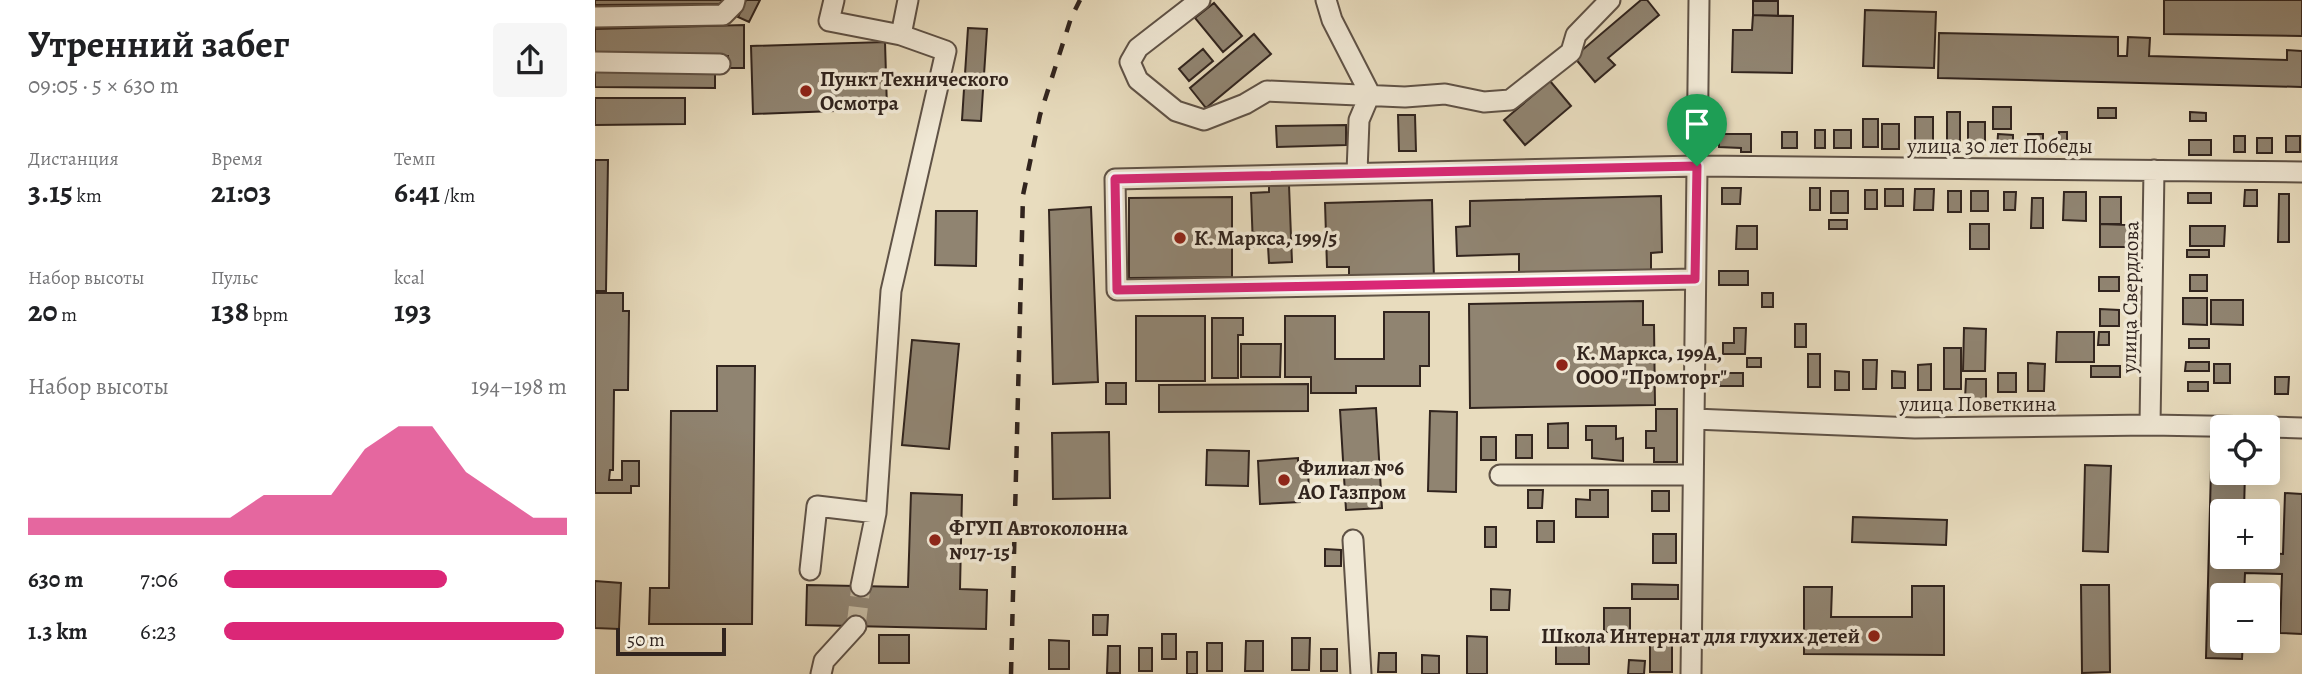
<!DOCTYPE html>
<html lang="ru">
<meta charset="utf-8">
<style>
body{margin:0;font-family:Alegreya,serif;background:#f6f6f6;color:#202124;height:100vh;display:flex;flex-direction:column;font-size:26px;white-space:nowrap}
*{box-sizing:border-box;margin:0}
p{font-size:23px;color:#757577}
.icon{flex:none;width:38px;height:38px;fill:none;stroke:currentColor;stroke-width:2;stroke-linecap:round;stroke-linejoin:round}
.map{position:relative;flex:1;overflow:hidden}
.panel{display:flex;flex-direction:column;background:#fff;width:595px}
.panel>*{flex:none}
.tools{position:absolute;left:1615px;top:415px;display:grid;gap:14px}
.tools a{display:grid;place-items:center;width:70px;height:70px;border-radius:7px;background:#fff;box-shadow:0 4px 18px #0003;font-size:35px}
.scale{position:absolute;left:21px;bottom:18px;width:110px;box-sizing:border-box;padding-left:7px;border:4px solid #31241e;border-top:0;font-size:19px;line-height:24px;white-space:nowrap;color:#31241e;-webkit-text-stroke:5px #f0e8d5;paint-order:stroke}
.pin{position:absolute;display:grid;place-items:center;width:60px;height:60px;color:#fff;margin:-72px -30px;border-radius:50% 50% 50% 0;rotate:-45deg;box-shadow:0 0 7px #0007}
.pin .icon{rotate:45deg}
.round{display:grid;place-items:center;flex:none;width:74px;height:74px;border-radius:7px;background:#f6f6f6}
.overview{display:flex;align-items:center;justify-content:space-between;height:119px;padding:0 28px}
h1{font-size:38px;font-weight:700;line-height:52px}
.metrics{display:grid;grid-template-columns:repeat(3,1fr);gap:10px;height:119px;padding:7px 28px}
.metrics div{display:grid;align-content:center}
.metrics b{font-size:30px;font-weight:700}
.metrics small{font-size:19px;font-weight:400}
.metrics p{font-size:19px}
.chart{height:196px;padding:14px 28px}
.chart p{display:flex;justify-content:space-between}
.chart svg{width:100%;height:126px;margin-top:7px;fill:#db2777;opacity:.7}
ul{padding:0 28px;list-style:none;font-size:23px}
li{display:grid;grid-template-columns:112px 84px 1fr;align-items:center;height:52px}
li i{height:18px;border-radius:9px;background:#db2777}
main{display:flex;flex:1;min-height:0}
.map>svg:first-child{display:block}
.building{fill:#908471;stroke:#31241e;stroke-width:2}
.lines{fill:none;stroke-linecap:round;stroke-linejoin:round}
.minor-tunnel{stroke:#c3b79e;stroke-width:19;stroke-dasharray:19 10;stroke-linecap:butt}
.minor-casing{stroke:#5f5246;stroke-width:23}
.minor{stroke:#f0e8d5;stroke-width:19}
.rail{stroke:#31241e;stroke-width:4.5;stroke-dasharray:12 12;stroke-linecap:butt}
.route-casing{stroke:#fff;stroke-width:14}
.route{stroke:#db2777;stroke-width:9}
.poi-dot{fill:#8f2418;stroke:#f0e8d5;stroke-width:2.5}
.labels{text-anchor:middle;stroke-width:7;stroke-linejoin:round;paint-order:stroke}
.poi-label{font-size:21px;font-weight:bold;fill:#31241e;stroke:#f0e8d5;text-anchor:start}
.street-label{font-size:21px;fill:#31241e;stroke:#f0e8d5}
</style>
<main>
<section class="panel">
<div class="overview"><div><h1>Утренний забег</h1><p>09:05 · 5 × 630 m</p></div><a class="round"><svg class="icon" aria-label="share" viewBox="0 0 24 24"><path d="M12 15V3M7 8l5-5 5 5M5 13v7h14v-7"/></svg></a></div>
<div class="metrics">
<div><p>Дистанция</p><b>3.15<small> km</small></b></div>
<div><p>Время</p><b>21:03</b></div>
<div><p>Темп</p><b>6:41<small> /km</small></b></div>
</div>
<div class="metrics">
<div><p>Набор высоты</p><b>20<small> m</small></b></div>
<div><p>Пульс</p><b>138<small> bpm</small></b></div>
<div><p>kcal</p><b>193</b></div>
</div>
<div class="chart"><p><span>Набор высоты</span>194–198 m</p>
<svg viewBox="0 0 160 44" preserveAspectRatio="none"><path d="M0 44V38L10 38L20 38L30 38L40 38L50 38L60 38L70 30L80 30L90 30L100 14L110 6L120 6L130 22L140 30L150 38L160 38V44z"/></svg>
</div>
<ul>
<li><b>630 m</b>7:06<i style="width:65%"></i></li>
<li><b>1.3 km</b>6:23<i style="width:99%"></i></li>
</ul>
</section>
<div class="map">
<svg width="1707" height="674" viewBox="0 0 1707 674">
<rect width="100%" height="100%" fill="#e8dcbe"/>
<filter id="stains"><feTurbulence type="fractalNoise" baseFrequency=".00286" numOctaves="4"/><feColorMatrix values="0 0 0 0 .2 0 0 0 0 .09 0 0 0 0 .02 0 0 0 .5 -.17"/></filter>
<radialGradient id="worn" r=".72"><stop offset=".6" stop-color="#630" stop-opacity="0"/><stop offset="1" stop-color="#630" stop-opacity=".3"/></radialGradient>
<path class="building" d="M0,0H135V4L0,5Z
M151,0H165L154,22L143,17Z
M1046,0H1052L1064,15L1013,58L1020,65L1000,82L979,57Z
M1569,0H1707V36L1569,34Z
M1158,1H1183V16L1158,15Z
M619,3L647,36L628,52L600,18Z
M1270,10L1341,12L1339,68L1268,66Z
M1158,15L1198,16L1197,73L1137,72L1138,30H1157Z
M149,25V68H133V56L0,55V29Z
M373,28L392,29L386,121L367,120Z
M1344,33L1523,37V56H1532L1533,37L1555,38L1554,56L1692,60V50L1707,51V87L1343,78Z
M659,34L676,54L611,108L595,88Z
M290,42L292,109L158,114L156,46Z
M608,49L618,61L594,81L584,69Z
M0,72H120V88L0,87Z
M955,81L976,106L930,145L909,120Z
M0,98H90V124L0,125Z
M1398,107H1416V129H1398Z
M1503,108H1521V118H1503Z
M1352,112H1365V151H1352Z
M1595,112L1611,113V121H1595Z
M803,115H820L821,151H804Z
M1320,117H1338V150H1320Z
M1268,119H1283V147H1268Z
M1373,122H1390V151H1373Z
M1287,124H1304V149H1287Z
M751,125V145L682,147L681,126Z
M1220,130H1230V148H1220Z
M1239,130H1256V148H1239Z
M1187,132H1202V148H1187Z
M1464,132H1472V151H1464Z
M1124,134H1156V152H1146V148L1124,147Z
M1403,134L1418,135V149L1402,150Z
M1433,134H1448V149H1433Z
M1639,136H1650V152H1639Z
M1691,136H1705V152H1691Z
M1662,138H1677V153H1662Z
M1594,140H1616V155H1594Z
M0,160H13L11,291H0Z
M694,185L697,262L674,263L673,246L658,247L656,193L674,192V186Z
M1127,188H1146L1145,204H1127Z
M1215,188H1225V210H1215Z
M1290,189H1308V206H1290Z
M1320,189H1339L1338,210H1319Z
M1270,190H1282V209H1270Z
M1650,190H1662V206H1649Z
M1236,191H1253V213H1236Z
M1353,191H1366V212H1353Z
M1376,191H1393V211H1376Z
M1409,192H1421L1420,210H1409Z
M1469,192H1491V221L1468,220Z
M1593,193H1616V203H1593Z
M1684,194H1694V242H1683Z
M1066,196L1067,252L1056,253V270L924,273V254L862,256L861,227L875,226V201Z
M637,197V277L534,278V198Z
M1505,197H1526V224H1505Z
M1437,198H1448V228H1436Z
M837,200L839,280L754,282V267H732L730,203Z
M496,207L503,382L458,384L454,210Z
M341,211H382L381,266L340,265Z
M1234,220H1252V229H1234Z
M1375,224H1394V249H1375Z
M1505,224L1533,225V247H1505Z
M1142,226H1162V249H1141Z
M1595,226H1630L1629,246H1595Z
M1592,250H1614V257H1592Z
M1124,271H1153V285H1124Z
M1595,275H1612V291H1595Z
M1504,277H1524V291H1504Z
M0,293H28V311H34L33,390H19L18,470H15L14,480H27V461H44V486H36V493H0Z
M1167,293H1178V307H1167Z
M1588,298H1612V325L1588,324Z
M1616,300H1648V325L1616,324Z
M1048,301V325H1059L1060,405L875,408L874,304Z
M1505,309L1524,310V326H1505Z
M789,312H834V366H825V386H761V393H716V377H690V316H740V359H789Z
M541,316H610V381H541Z
M617,318H648V335H643V378H617Z
M1200,324H1211V347H1200Z
M1139,328H1151L1150,354H1128V343H1139Z
M1369,328L1391,329L1390,371H1368Z
M1462,332H1499V362H1461Z
M1504,332H1514V345H1503Z
M1594,339H1614V348H1594Z
M317,340L364,344L354,449L307,445Z
M646,344H686L685,377H646Z
M1349,348H1366V389H1349Z
M1213,354H1225V387H1213Z
M1152,358H1166V367H1152Z
M1268,360H1282L1281,389H1268Z
M1591,362H1614V371H1590Z
M1433,363L1450,364L1449,391H1433Z
M1336,364V390H1323V365Z
M1619,364H1635V383H1619Z
M122,366H160L157,624H54L55,588H74L76,411H122Z
M1496,366H1525V377H1496Z
M1240,371L1254,372V390H1240Z
M1297,371L1310,372V388H1297Z
M1125,373H1148V386H1125Z
M1403,373H1421V392H1403Z
M1680,377H1694L1693,394H1680Z
M1371,379H1391V399H1370Z
M1593,382H1613V391H1593Z
M511,383H531V404H511Z
M713,384V411L564,412V385Z
M781,408L787,508L751,510L745,410Z
M1061,409H1082V462H1059V448H1051V431H1061Z
M835,411L862,412L861,492L833,491Z
M973,423V448H953V424Z
M991,426H1021V439L1028,438V461L997,458V440H991Z
M514,432L515,498L458,499L457,433Z
M921,435H937V458H921Z
M886,437H901V460H886Z
M612,450L654,451L653,486L611,485Z
M703,458V467H713L714,493H705V502L665,504L663,461Z
M1490,465L1516,466L1513,552L1488,551Z
M1616,469L1628,470V472H1650L1649,511H1628V556H1673V553L1688,554L1690,493L1707,494V634L1685,633L1687,574L1650,573L1649,595H1628V640H1648L1647,659L1611,658Z
M933,490H948L947,508H933Z
M995,490H1013V517H981V499L995,500Z
M1057,491H1074V511H1057Z
M316,493L367,495L365,589L392,590L391,629L211,625L212,585L313,587Z
M1258,517L1352,520L1351,545L1257,542Z
M942,521H959V542H942Z
M890,527H901V547H890Z
M1058,534H1081V563H1058Z
M730,549L746,550V566H730Z
M0,581L26,583L24,629L0,628Z
M1037,584L1083,585V599H1037Z
M1486,585H1514L1515,672L1487,673Z
M1317,586H1349V655L1209,654V587H1237L1236,617H1317Z
M896,589L915,590L914,610H896Z
M1009,608H1035V632H1009Z
M498,615H513L512,635H498Z
M567,634H581V659H567Z
M284,635H314V663H284Z
M872,636L892,637V674H872Z
M697,638H715L714,670H697Z
M454,640L474,641V669H454Z
M961,640H994V664H961Z
M651,641H668V671H650Z
M1055,642H1077V672H1055Z
M612,643H627V671H612Z
M513,646H525V673H512Z
M544,648H557V671H544Z
M726,649H742V671H726Z
M592,652H602V674H592Z
M784,653H801V672H783Z
M827,655L844,656V674H827Z
M1034,660L1050,661L1049,674H1033Z"/>
<g class="lines">
<path class="minor-tunnel" d="M261,626L266,586"/>
<defs>
<path id="minor" d="M239,0L234,21L306,35L351,51L296,291L281,513L266,586
M605,0L543,48L535,62L543,80L581,111L609,120L650,104L672,91L810,97L850,94L889,102L915,100L976,52L981,35L1015,0
M731,0L737,20L775,94
M0,17L128,15L139,4L140,0
M306,35L313,0
M0,62L125,64
M762,172L764,120L775,94
M1100,279L522,290L520,179L1102,166L1707,172
M1099,419L1320,428L1555,425L1668,427
M1555,425L1559,170
M1673,427L1707,428
M905,475H1098
M758,540L766,674
M215,570L222,506L281,513
M226,674L229,661L261,626
M1096,674L1104,0"/>
</defs>
<use href="#minor" class="minor-casing"/>
<use href="#minor" class="minor"/>
<path class="rail" d="M416,674L428,195L445,115L476,18L485,0"/>
</g>
<g class="lines">
<defs>
<path id="route" d="M1102,166L1100,279L522,290L520,179Z"/>
</defs>
<use href="#route" class="route-casing"/>
<use href="#route" class="route"/>
</g>
<g class="poi-dot">
<circle cx="211" cy="91" r="7"/>
<circle cx="585" cy="238" r="7"/>
<circle cx="967" cy="365" r="7"/>
<circle cx="689" cy="480" r="7"/>
<circle cx="340" cy="540" r="7"/>
<circle cx="1279" cy="636" r="7"/>
</g>
<g class="labels">
<g class="poi-label">
<text x="225" y="86">Пункт Технического<tspan x="225" dy="24">Осмотра</tspan></text>
<text x="599" y="245">К. Маркса, 199/5</text>
<text x="981" y="360">К. Маркса, 199А,<tspan x="981" dy="24">ООО "Промторг"</tspan></text>
<text x="703" y="475">Филиал №6<tspan x="703" dy="24">АО Газпром</tspan></text>
<text x="354" y="535">ФГУП Автоколонна<tspan x="354" dy="24">№17-15</tspan></text>
<text x="1265" y="643" text-anchor="end">Школа Интернат для глухих детей</text>
</g>
<g class="street-label">
<text x="1405" y="153">улица 30 лет Победы</text>
<text transform="translate(1535 297) rotate(-89)" y="7">улица Свердлова</text>
<text x="1383" y="411">улица Поветкина</text>
</g>
</g>
<rect width="100%" height="100%" filter="url(#stains)"/>
<rect width="100%" height="100%" fill="url(#worn)"/>
</svg>
<div class="tools">
<a><svg class="icon" aria-label="locate" viewBox="0 0 24 24"><circle cx="12" cy="12" r="6"/><path d="M12 2v4M12 18v4M2 12h4M18 12h4"/></svg></a>
<a>+</a>
<a>−</a>
</div>
<div class="scale">50 m</div>
<div class="pin" style="left:1102px;top:166px;background:#1e9e55"><svg class="icon" aria-label="arrive" viewBox="0 0 24 24"><path d="M6 21V4h12l-3 4 3 4H6"/></svg></div>
</div>
</main>
